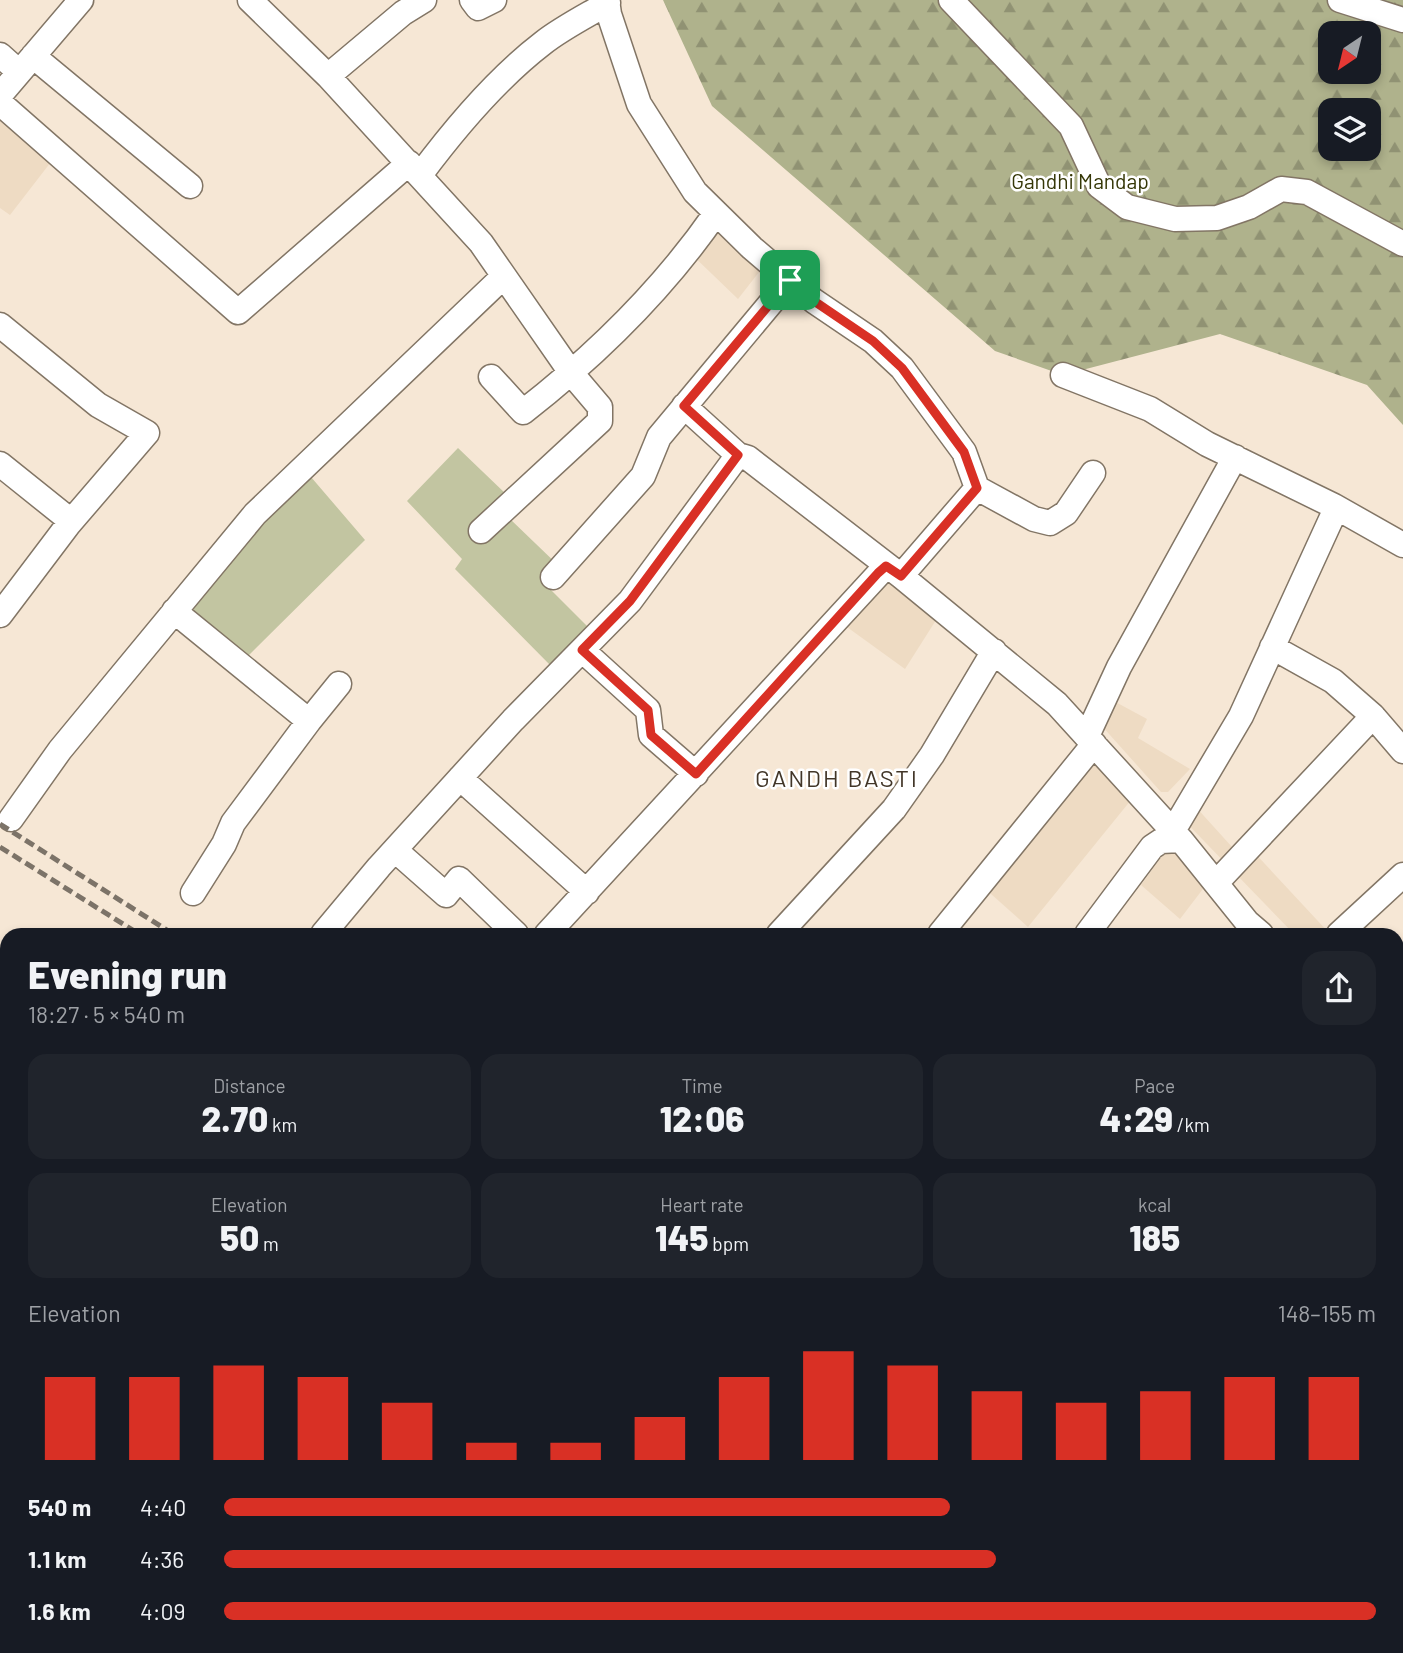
<!DOCTYPE html>
<meta charset="utf-8">
<style>
body{margin:0;font-family:Barlow,sans-serif;background:#20242c;color:#f1f3f6;height:100vh;display:flex;flex-direction:column;font-size:26px;white-space:nowrap}
*{box-sizing:border-box;margin:0}
p{font-size:23px;color:#9ea1a6}
.icon{flex:none;width:38px;height:38px;fill:none;stroke:currentColor;stroke-width:2;stroke-linecap:round;stroke-linejoin:round}
.map{position:relative;flex:1;overflow:hidden}
.side{position:absolute;left:0px;top:928px;width:1404px;height:726px;display:flex;flex-direction:column;background:#171b24;border-radius:21px 21px 0 0;box-shadow:0 4px 10px #0003}
.side>*{flex:none}
.needle{width:46px;rotate:215deg}
.tools{position:absolute;left:1318px;top:21px;display:grid;gap:14px}
.tools a{display:grid;place-items:center;width:63px;height:63px;border-radius:14px;background:#171b24;box-shadow:0 4px 10px #0003;font-size:35px}
.pin{position:absolute;display:grid;place-items:center;width:60px;height:60px;color:#fff;margin:-30px;border-radius:14px;box-shadow:0 4px 10px #0006}
.round{display:grid;place-items:center;flex:none;width:74px;height:74px;border-radius:21px;background:#20242c}
.headline{display:flex;align-items:center;justify-content:space-between;height:119px;padding:0 28px}
h1{font-size:38px;font-weight:800;line-height:52px}
.figures{display:grid;grid-template-columns:repeat(3,1fr);gap:10px;height:119px;padding:7px 28px}
.figures div{display:grid;align-content:center;border-radius:18px;background:#20242c;text-align:center}
.figures b{font-size:35px;font-weight:800}
.figures small{font-size:19px;font-weight:400}
.figures p{font-size:19px}
.chart{height:196px;padding:14px 28px}
.chart p{display:flex;justify-content:space-between}
.chart svg{width:100%;height:126px;margin-top:7px;stroke:#d93025;stroke-width:6}
ul{padding:0 28px;list-style:none;font-size:23px}
li{display:grid;grid-template-columns:112px 84px 1fr;align-items:center;height:52px}
li i{height:18px;border-radius:9px;background:#d93025}
.map>svg:first-child{display:block}
.built{fill:#eedbc3}
.green{fill:#c2c5a1}
.forest{fill:url(#forest-firs);fill-rule:evenodd}
.lines{fill:none;stroke-linecap:round;stroke-linejoin:round}
.minor-casing{stroke:#827565;stroke-width:27}
.major-casing{stroke:#6566a1;stroke-width:34}
.minor{stroke:#fff;stroke-width:24}
.major{stroke:#aeb1e9;stroke-width:32}
.rail{stroke:#7c7368;stroke-width:5;stroke-dasharray:10 5;stroke-linecap:butt}
.route-casing{stroke:#fff;stroke-width:14}
.route{stroke:#d93025;stroke-width:9}
.labels{text-anchor:middle;stroke-width:5;stroke-linejoin:round;paint-order:stroke}
.park-label{font-size:21px;fill:#353707;stroke:#fff}
.quarter-label{font-size:24px;letter-spacing:2px;fill:#423628;stroke:#fff}
</style>
<div class="map">
<svg width="1403" height="1653" viewBox="0 0 1403 1653">
<defs>
<pattern id="forest-firs" width="22" height="20" patternUnits="userSpaceOnUse" patternTransform="scale(1.75)"><rect width="22" height="20" fill="#afb28c"/><path d="M5 1l3.5 6h-7zM16 11l3.5 6h-7z" fill="#909273"/></pattern>
</defs>
<rect width="100%" height="100%" fill="#f6e7d5"/>
<path class="built" d="M0,114L54,158L10,215L0,208Z
M709,221L763,267L738,299L686,249Z
M889,580L938,617L905,669L840,622Z
M1110,699L1147,719L1138,738L1190,769L1168,792H1161L1101,725Z
M1089,756L1131,800L1028,927L982,886Z
M1185,795L1242,858L1251,849L1330,934H1294L1174,810Z
M1174,848L1209,881L1180,919L1141,885L1165,852Z
M1396,1016L1403,1024V1075L1397,1069Z
M0,1247L7,1253V1347L0,1354Z
M493,1647H577L583,1653H500Z"/>
<path class="green" d="M458,448L507,495L509,518L562,569L548,587L590,629L551,666L455,569L462,559L407,501Z
M305,470L365,540L246,658L183,604Z
M1396,1419L1403,1425V1514L1397,1524Z"/>
<path class="forest" d="M663,0H1403V425L1367,385L1220,334L1063,375L995,351L712,106ZM1330,33H1368V72H1330ZM1330,110H1368V149H1330Z"/>
<g class="lines">
<defs>
<path id="minor" d="M250,0L328,76L403,13L424,0
M472,0L478,8L494,0
M607,0L609,14L639,104L695,192L752,248L814,301L873,341L902,368L964,452L977,488L901,576
M951,0L1071,126L1099,186L1127,207L1175,219L1217,218L1249,207L1281,189L1307,192L1403,244
M1340,0L1403,20
M0,55L19,72
M33,56L190,186
M328,76L481,243L572,374L600,407V421L481,531
M0,95L81,0
M0,103L238,312L409,163
M420,175C455,128 496,79 543,43C562,28 586,16 608,3
M0,325L98,405L147,433L68,525L0,615
M1063,375L1150,409L1207,444L1334,506L1333,515L1241,716L1173,831
M491,377L523,412C595,356 664,288 716,213
M684,406L738,455
M0,464L71,521
M977,488L1034,519L1050,523L1066,513L1093,473
M1334,506L1403,545
M553,577L643,476L659,437L790,280
M174,611L309,721L339,684
M582,650L648,710L651,735L696,774
M1373,716L1403,751
M1087,736L1119,667L1235,457
M460,778L587,892
M11,819L60,750L255,514L504,276
M395,850L446,895L459,879L516,934
M1216,883L1373,716L1333,681L1272,647
M193,893L224,844L233,823L309,721
M323,934L379,867L513,720L630,601L738,455L748,458L901,576L1057,704L1181,840
M547,934L886,566
M779,934L894,809L932,755L994,651
M940,934L1094,744
M1087,934L1152,847L1161,841L1181,840L1247,922L1261,934
M1339,934L1403,875
M1396,1096L1403,1102
M1396,1270L1403,1275
M0,1360L7,1354
M1396,1387L1403,1393
M215,1647L221,1653
M815,1647L823,1653
M1351,1647L1360,1653
M127,1653L132,1647
M308,1653L313,1647
M405,1653L411,1647
M534,1653L539,1647
M788,1653L793,1647
M1048,1653L1052,1647"/>
<path id="major" d="M0,1202L7,1208
M450,1647L456,1653"/>
</defs>
<use href="#minor" class="minor-casing"/>
<use href="#major" class="major-casing"/>
<use href="#minor" class="minor"/>
<use href="#major" class="major"/>
<path class="rail" d="M0,824L173,934
M0,847L139,934
M1277,1647L1286,1653
M1315,1647L1325,1653"/>
</g>
<g class="lines">
<defs>
<path id="route" d="M790,280L814,301L873,341L902,368L964,452L977,488L901,576L886,566L878,573L696,774L651,735L648,710L582,650L630,601L738,455L684,406Z"/>
</defs>
<use href="#route" class="route-casing"/>
<use href="#route" class="route"/>
</g>
<g class="labels">
<g class="park-label">
<text x="1080" y="189">Gandhi Mandap</text>
</g>
<g class="quarter-label">
<text x="837" y="787">GANDH BASTI</text>
</g>
</g>
</svg>
<div class="tools">
<a><svg class="needle" viewBox="-14 -14 28 28"><path d="M0-13l5 13h-10z" fill="#e53935"/><path d="M0 13l5-13h-10z" fill="#9ea1a6"/></svg></a>
<a><svg class="icon" aria-label="layers" viewBox="0 0 24 24"><path d="M12 4l9 5-9 5-9-5zM3 14l9 5 9-5"/></svg></a>
</div>
<div class="pin" style="left:790px;top:280px;background:#1e9e55"><svg class="icon" aria-label="arrive" viewBox="0 0 24 24"><path d="M6 21V4h12l-3 4 3 4H6"/></svg></div>
<section class="side">
<div class="headline"><div><h1>Evening run</h1><p>18:27 · 5 × 540 m</p></div><a class="round"><svg class="icon" aria-label="share" viewBox="0 0 24 24"><path d="M12 15V3M7 8l5-5 5 5M5 13v7h14v-7"/></svg></a></div>
<div class="figures">
<div><p>Distance</p><b>2.70<small> km</small></b></div>
<div><p>Time</p><b>12:06</b></div>
<div><p>Pace</p><b>4:29<small> /km</small></b></div>
</div>
<div class="figures">
<div><p>Elevation</p><b>50<small> m</small></b></div>
<div><p>Heart rate</p><b>145<small> bpm</small></b></div>
<div><p>kcal</p><b>185</b></div>
</div>
<div class="chart"><p><span>Elevation</span>148–155 m</p>
<svg viewBox="0 0 160 44" preserveAspectRatio="none"><path d="M5 44V15M15 44V15M25 44V11M35 44V15M45 44V24M55 44V38M65 44V38M75 44V29M85 44V15M95 44V6M105 44V11M115 44V20M125 44V24M135 44V20M145 44V15M155 44V15"/></svg>
</div>
<ul>
<li><b>540 m</b>4:40<i style="width:63%"></i></li>
<li><b>1.1 km</b>4:36<i style="width:67%"></i></li>
<li><b>1.6 km</b>4:09<i style="width:100%"></i></li>
</ul>
</section>
</div>
